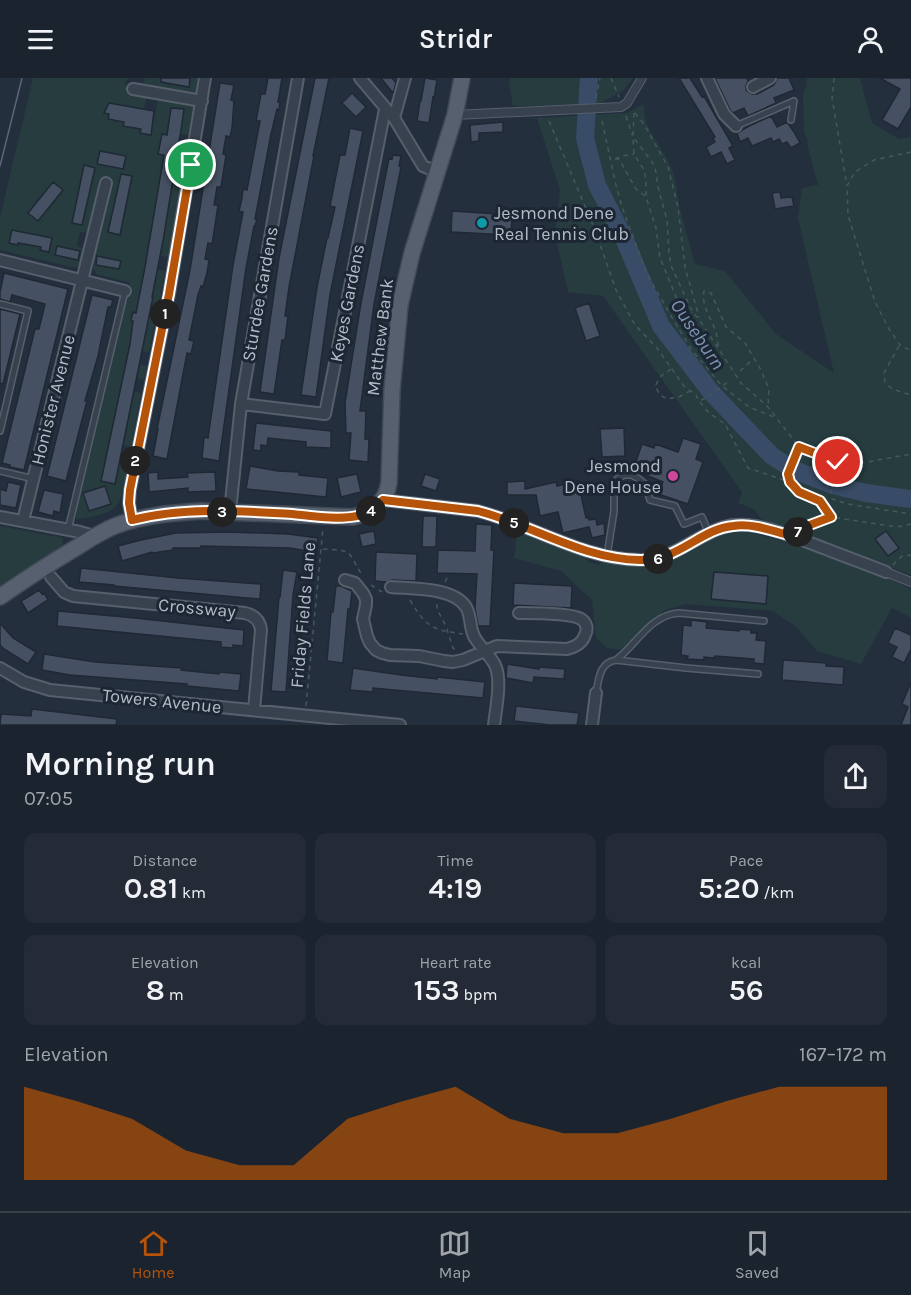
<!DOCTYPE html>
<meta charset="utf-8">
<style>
body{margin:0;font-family:Karla,sans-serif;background:#242b36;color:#f1f3f6;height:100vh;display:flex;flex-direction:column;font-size:22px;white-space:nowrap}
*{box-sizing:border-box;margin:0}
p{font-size:20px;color:#a0a4aa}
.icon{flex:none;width:33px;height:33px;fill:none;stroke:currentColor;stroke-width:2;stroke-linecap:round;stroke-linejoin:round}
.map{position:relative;height:647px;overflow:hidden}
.side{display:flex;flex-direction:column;background:#1b232e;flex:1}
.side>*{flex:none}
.pin{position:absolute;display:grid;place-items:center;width:51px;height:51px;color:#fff;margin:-26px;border:3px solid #fff;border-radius:50%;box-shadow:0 2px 6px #0007}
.km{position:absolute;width:30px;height:30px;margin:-15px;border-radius:50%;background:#222;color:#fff;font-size:16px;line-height:30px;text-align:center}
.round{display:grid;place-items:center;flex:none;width:63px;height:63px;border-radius:12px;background:#242b36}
.summary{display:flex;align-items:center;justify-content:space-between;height:102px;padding:0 24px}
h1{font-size:33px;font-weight:600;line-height:45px}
.figures{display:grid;grid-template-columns:repeat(3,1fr);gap:9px;height:102px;padding:6px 24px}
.figures div{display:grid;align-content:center;border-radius:12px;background:#242b36;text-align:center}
.figures b{font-size:30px;font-weight:600}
.figures small{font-size:16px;font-weight:400}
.figures p{font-size:16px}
.chart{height:168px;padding:12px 24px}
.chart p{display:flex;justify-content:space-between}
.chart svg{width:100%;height:108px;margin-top:6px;fill:#b45309;opacity:.7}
header{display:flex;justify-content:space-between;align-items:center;height:78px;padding:0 24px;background:#1b232e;font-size:27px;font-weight:600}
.dock{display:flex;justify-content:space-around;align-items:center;height:84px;border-top:2px solid #39404a;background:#1b232e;font-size:16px;color:#a0a4aa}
.dock a{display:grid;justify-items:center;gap:3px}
.dock .current{color:#b45309}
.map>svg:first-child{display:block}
.green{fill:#263c3f}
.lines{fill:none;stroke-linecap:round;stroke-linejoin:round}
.river{stroke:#394c67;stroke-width:18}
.building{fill:#455162;stroke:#1f2835;stroke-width:1.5}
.service-casing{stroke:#565f6c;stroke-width:8}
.pedestrian-casing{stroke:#565f6c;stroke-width:10}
.minor-casing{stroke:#565f6c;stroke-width:14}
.primary-casing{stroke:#414a57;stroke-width:18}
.path{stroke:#44595c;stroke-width:1.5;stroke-dasharray:4.5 4.5;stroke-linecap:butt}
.service{stroke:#38414e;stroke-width:5}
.pedestrian{stroke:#38414e;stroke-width:8}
.minor{stroke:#38414e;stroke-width:10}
.primary{stroke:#56606e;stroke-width:15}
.tram{stroke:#5a6575;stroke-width:1.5}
.route-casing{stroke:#fff;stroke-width:12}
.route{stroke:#b45309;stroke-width:8}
.culture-dot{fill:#0f9aa8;stroke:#1d2633;stroke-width:2}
.hotel-dot{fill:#d1479c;stroke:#1d2633;stroke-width:2}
.labels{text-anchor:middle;stroke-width:6;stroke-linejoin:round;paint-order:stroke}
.poi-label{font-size:18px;fill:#b4bcc9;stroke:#1d2633;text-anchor:start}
.street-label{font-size:18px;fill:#b4bcc9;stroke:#1d2633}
.water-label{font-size:20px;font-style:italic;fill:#7c92b1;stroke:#1d2633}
</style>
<header><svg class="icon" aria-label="menu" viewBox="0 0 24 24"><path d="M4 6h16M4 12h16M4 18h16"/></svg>Stridr<svg class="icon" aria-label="person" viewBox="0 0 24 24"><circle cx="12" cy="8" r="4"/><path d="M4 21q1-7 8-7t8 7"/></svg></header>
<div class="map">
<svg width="911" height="647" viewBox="0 0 911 647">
<rect width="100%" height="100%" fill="#242f3e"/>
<path class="green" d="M33,0H129L124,6L128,8L126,14L132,18L146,20L144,31L154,33L153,42H154L158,22L165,20L194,25L188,57L180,56L178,69L186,71L184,84L176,83L173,96L182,98L168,179L160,178L157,191L165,193L149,274L142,273L139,286L147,288L144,302L136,300L134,313L141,315L131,369L123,367L120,380L128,382C126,394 124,420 116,428C110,436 86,441 76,441L78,424L130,206L128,204L96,196L92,187L109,112L113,106L112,101L107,98L102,99L98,104L99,109L89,155L80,154L77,168L85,171C83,179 83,186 75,190L0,172V139Z
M140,0H198L195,18L166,13L165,10L158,8L153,11L142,8L145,1Z
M511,0H633L623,13L597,27L513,28L509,4Z
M807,0H860L872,45L899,61L911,59V497L761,441L754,431L738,425L742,414L603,218L568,214L555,156L560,112L537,40L627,35L644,26C642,52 665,70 673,94C676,105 677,116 679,127C684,147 690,167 695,186L725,193L776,256L834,295L798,140L802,110L818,107L807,66L808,62L804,54L803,16L806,9Z
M0,448L63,460L62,469L0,508Z
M517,454L586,480L589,484L599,487L603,483C645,491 658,490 695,470C706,464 716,456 728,454C744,451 762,458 778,462C794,467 811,470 826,476C855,486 883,498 911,511V540L892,530L861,586L817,573L795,548L773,533L686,526L665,532L649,545L621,572L607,570L596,560L592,522L561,493L514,480Z"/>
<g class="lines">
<path class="river" d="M589,0L585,60L597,107L623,158L661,248L711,314L772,378L794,392L833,407L866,415L911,421"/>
</g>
<path class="building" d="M161,0H190L189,9L161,4Z
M268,0H282L278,24H280L279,32L277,31L271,56L255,141H257L255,148H254L246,190L219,383L202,380L204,359L208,360L233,187L243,134L239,133L242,120L243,111L247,112L260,43H256L261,16H265Z
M315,0H329L313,78H314L289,209L285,238H288L285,262H282L274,316L260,314L279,180Z
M381,0H392L396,5L394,13L392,14Z
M425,0L437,2L434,20L433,19L429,45L417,43L420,23H421Z
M679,0H690L702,19L704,18L733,68L729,70L735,82L727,86L721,74L711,79L706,69L715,64L713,60L715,59Z
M715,0H747L748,3L746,8V12L752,16H757L774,7L777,0H789L794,12L774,20L776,25L748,38L744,30L733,35L730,32Z
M880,0H911V29L898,51L882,42L900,11Z
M220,5L234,7L231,22L234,23L232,50L230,59L226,58L223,76L226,77L221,109H217L214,127H218L214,154L212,166L208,165L205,181L209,182L207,195L203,209L201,208L198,217L189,262L194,263L191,276L187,275L167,381L153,378L158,351H157L190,192Z
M352,15L366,29L356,39L342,25Z
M109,25L154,33L151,57L140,55L141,51L123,48L124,44L108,41L109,36L104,35Z
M171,30L184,31L181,52L163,163L152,219H153L115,406L101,403L130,266L133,243L131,242L133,234L136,235L145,189L164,77L158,76L162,56L167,57Z
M771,38L777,49L787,44L794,54L800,65L791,70L787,64L782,66L779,61L773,64L771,60L752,68L748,60L740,64L737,55L749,48Z
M503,44V54L479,55V63L471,64L470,47Z
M350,50L363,53L330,217L316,319L301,317L317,209L327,160H328L335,129L330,128L340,77H345Z
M100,73L126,78L123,91L97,86Z
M393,77L401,78L399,88L401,89L374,226L360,333H366L365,361H369L368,384L349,382L351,355H346L345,325L361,225L389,80L392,81Z
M84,87L95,90L82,147L72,145Z
M121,96L132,98L120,157L108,154Z
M53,104L63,112L38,143L28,135Z
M780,114L781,120L792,119L794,128L775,131L772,115Z
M452,133L512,137L511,157L451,154Z
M12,152L52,160L49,174L40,172L41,169L30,167L18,165V167L9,165Z
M57,168L80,173L78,182L55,177Z
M97,178L121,183L119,191L96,187Z
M4,195L68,211L24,392L10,389V387L2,385L35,251H39L45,226L12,217L10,224L0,221V214Z
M92,217L113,222L111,229H108L98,278L85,323H87L66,403L47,398Z
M589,225L600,258L586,263L575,230Z
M0,231L20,236L3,306L0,305Z
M256,345L331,353V369L330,370L306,369V364L268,360L267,368L261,367V373L253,372Z
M624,350L625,378L602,379L600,351Z
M683,360L701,366L696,381L703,384L688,426L658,416L663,404L633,392L642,366L654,370L655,366L678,374Z
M833,363L856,370L852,385L829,378Z
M250,388L278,393L299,394V397L328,400L326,419L246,411Z
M158,394V401L188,399L187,395L215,394L216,413L188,414V410L149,414L148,395Z
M357,396L361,414L341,419L337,400Z
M425,396L440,401L436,413L421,408Z
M525,403V411L556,404L557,408L578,403L586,440L588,439L589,442L596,441L597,447L604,445L605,457L592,460L589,449L563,455L558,434L540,438L536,417H507V404Z
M8,404L21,407L16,430L0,427V411L6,413Z
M105,408L111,426L89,433L83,415Z
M44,412L63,416L60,435L54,433L53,438L38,434Z
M423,438H437L436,469H422Z
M476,446L492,447L491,472H494L490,548H478L475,530L477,496L437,495L438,472L475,473Z
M374,453L376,466L362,469L359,456Z
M886,453L899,470L888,478L875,461Z
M228,454L288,456L318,460L315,479L307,478L308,473L290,470L201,468V470H173V472L153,475L152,474L122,483L118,468L141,462L176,455Z
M376,474L417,476L416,503L392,502L386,504L375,503Z
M81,490L178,500L261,506L260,521L114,508V507L79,504Z
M283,492L297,494L293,517L286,614L271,613L279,519H280Z
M714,494L768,498L766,526L711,521Z
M514,505L572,508L571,530L513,527Z
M336,508H341L352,513L350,531H348L343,585L327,583L331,534H333Z
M39,512L42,516L44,515L48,522L28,535L21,523Z
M58,533L135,540L244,552L243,568L233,567V570L221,569V564L57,548Z
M691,542L707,544L706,550L739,553V551L751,552V555H757L756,562L766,563L764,586L754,585V581L715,578L714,580L704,579V582L687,581L688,578L681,577L683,547L691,548Z
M0,545L13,560L36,574L28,586L4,571L0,567Z
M895,550L911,557V571L904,585L892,579L897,569L888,565Z
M44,576L95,584L182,590L181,592L219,596L220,594L241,596L239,613L187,608V606L70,597L42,592Z
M783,582L826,585V588L844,589L843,607L782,602Z
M507,586L539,591V589L565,591L564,601L534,599L533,605L506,600Z
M353,590L401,597L437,601V599L485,604L483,620L373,610V614L350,612Z
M911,604V647H901L908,629L902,626Z
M516,628L579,635L577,647H550L514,643Z
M32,631L117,641L116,647H0L1,636L31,638Z"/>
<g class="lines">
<defs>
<path id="service" d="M736,48L794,23L791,42
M0,226L28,233L0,353
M0,393L34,401
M68,452L125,213
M607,478L614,433V407L617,401L624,397H632L639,401L645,406L650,422L675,428L684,446L702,439L709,456
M616,582C637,566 650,537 679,535L764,543
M596,615C599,601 599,585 616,582L686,590L758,596"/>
<path id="pedestrian" d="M455,37L621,29L627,25L642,0
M886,494L911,504"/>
<path id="minor" d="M360,0L394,40L423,88L437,94
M707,0L724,36L736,48
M753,9L770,0
M133,11L202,23
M394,40L405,0
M0,182L125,213
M241,326L325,336L385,31
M383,422L478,433C532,447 582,481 640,482C673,483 694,458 724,449C754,440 798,461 826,471C846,479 866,486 886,494
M230,434L241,326L298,0
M0,439L80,454L94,458
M132,442L129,425L130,412L169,216L205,0
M23,443L106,105
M51,499L64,514L73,518L245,535C254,537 260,542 261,552L254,632
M345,502L355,505L363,515L366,521V527L363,541L367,558L370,565L376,572L382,575L390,577L419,578L444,583L453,584L463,582L497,568L567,571C575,569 582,566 585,557C588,551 587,545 581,541C571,535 532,535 519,535
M391,509C413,511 453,509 466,529C472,539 469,551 475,560C481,570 490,577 495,587C502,602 496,630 494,647
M0,590L24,604L50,612L400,647
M592,647L596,615"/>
<path id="primary" d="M0,519C24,502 49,486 74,471C87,463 100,454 115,448C143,437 172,435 201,433L353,439C371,435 386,424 389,405L392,312L400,227L412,175L455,37L462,0"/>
</defs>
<use href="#service" class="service-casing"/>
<use href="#pedestrian" class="pedestrian-casing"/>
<use href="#minor" class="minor-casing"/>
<use href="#primary" class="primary-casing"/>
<path class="path" d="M611,0L619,19
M834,0L832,20L847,108
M596,20L600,0
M634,35L633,59L655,88L658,109L667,142L669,176L672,190L693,235L699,241L741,305L768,329L799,369L838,384L851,387L911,376
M635,35L644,46L668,89L678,129L685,189L699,239
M626,38L632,57
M549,43L595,152L616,212L635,247L657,270L684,308L696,317L699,323L708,319L729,303
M602,43L616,107L622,129L647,196L671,238L691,271L722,308L749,329L774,339
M633,62L634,76L644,92L646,103V119L656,150L660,180L681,231L692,235
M911,74L874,82L855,94L847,108L848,137L875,224L889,251L900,267L911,273
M615,81H619L636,111L645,118
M615,81L622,78L634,76
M718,268C718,265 718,261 717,258C713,242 701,229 704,213L711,215L726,249L745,265L761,292L769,311L768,328
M899,268L884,295L885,304L892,311L911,317
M671,291L661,298L655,308L660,317L667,321L679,319L690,313
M740,293L753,281
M700,324L709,335L725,346L748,390L790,404
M799,370L788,396L790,404L799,414L820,423L831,438
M838,385L831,414L832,421L848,426L911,436
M802,451L807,448L831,439L897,449L911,446
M323,471C354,473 346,471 362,497
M893,487L902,478L911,477
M445,504L447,500H451
M371,507L382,514
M410,522C426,549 432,552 463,556
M437,526V531L446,548L453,570L456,573
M306,628L323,450"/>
<use href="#service" class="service"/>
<use href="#pedestrian" class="pedestrian"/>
<use href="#minor" class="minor"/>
<use href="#primary" class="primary"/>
<path class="tram" d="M0,88L22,0"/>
</g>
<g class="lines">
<defs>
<path id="route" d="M191,87L169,216L130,412L129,425L132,442C184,429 239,433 292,436C312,438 338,442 357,438C368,436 376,430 383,422L478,433C532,447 582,481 640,482C679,483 700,451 733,448C753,445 773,453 792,458L807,448L831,439L820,423L799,414L790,404L788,396L799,369L838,384"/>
</defs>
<use href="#route" class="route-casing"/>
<use href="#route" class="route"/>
</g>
<circle class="culture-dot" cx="482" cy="145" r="6"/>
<circle class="hotel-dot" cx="673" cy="398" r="6"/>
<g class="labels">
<g class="poi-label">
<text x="494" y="141">Jesmond Dene<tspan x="494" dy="21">Real Tennis Club</tspan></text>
<text x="661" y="394" text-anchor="end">Jesmond<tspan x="661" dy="21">Dene House</tspan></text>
</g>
<g class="street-label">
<text transform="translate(260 216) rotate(-80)" y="6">Sturdee Gardens</text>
<text transform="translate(347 225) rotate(-79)" y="6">Keyes Gardens</text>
<text transform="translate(380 259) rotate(-83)" y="6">Matthew Bank</text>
<text transform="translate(53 322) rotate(-76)" y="6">Honister Avenue</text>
<text transform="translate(197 530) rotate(5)" y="6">Crossway</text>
<text transform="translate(303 537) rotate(-85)" y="6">Friday Fields Lane</text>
<text transform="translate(162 623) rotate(6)" y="6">Towers Avenue</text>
</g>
<g class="water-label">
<text transform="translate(698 256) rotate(56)" y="7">Ouseburn</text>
</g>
</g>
</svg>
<div class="pin" style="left:191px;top:87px;background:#1e9e55"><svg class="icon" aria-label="arrive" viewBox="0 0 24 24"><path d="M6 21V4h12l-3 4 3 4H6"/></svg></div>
<div class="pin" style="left:838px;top:384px;background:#d93025"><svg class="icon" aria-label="check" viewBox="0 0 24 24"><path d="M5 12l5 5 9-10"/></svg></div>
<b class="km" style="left:165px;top:236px">1</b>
<b class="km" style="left:135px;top:383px">2</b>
<b class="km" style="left:222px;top:434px">3</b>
<b class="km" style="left:371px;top:433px">4</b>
<b class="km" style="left:514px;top:445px">5</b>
<b class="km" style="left:658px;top:481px">6</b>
<b class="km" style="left:798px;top:454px">7</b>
</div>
<section class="side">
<div class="summary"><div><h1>Morning run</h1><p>07:05</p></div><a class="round"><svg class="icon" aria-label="share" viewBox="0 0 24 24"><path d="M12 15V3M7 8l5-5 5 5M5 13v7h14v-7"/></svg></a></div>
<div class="figures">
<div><p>Distance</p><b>0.81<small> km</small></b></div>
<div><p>Time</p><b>4:19</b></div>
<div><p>Pace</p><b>5:20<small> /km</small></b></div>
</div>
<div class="figures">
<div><p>Elevation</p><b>8<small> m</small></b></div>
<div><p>Heart rate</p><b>153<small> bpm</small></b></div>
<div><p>kcal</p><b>56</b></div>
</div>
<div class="chart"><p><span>Elevation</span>167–172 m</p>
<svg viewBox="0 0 160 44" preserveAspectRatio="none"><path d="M0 44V6L10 12L20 19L30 32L40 38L50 38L60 19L70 12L80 6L90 19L100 25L110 25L120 19L130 12L140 6L150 6L160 6V44z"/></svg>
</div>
</section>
<nav class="dock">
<a class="current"><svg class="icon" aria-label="home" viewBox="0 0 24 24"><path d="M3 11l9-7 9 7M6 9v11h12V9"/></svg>Home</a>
<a><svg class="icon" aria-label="map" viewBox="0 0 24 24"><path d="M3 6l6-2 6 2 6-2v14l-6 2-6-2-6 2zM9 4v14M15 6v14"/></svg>Map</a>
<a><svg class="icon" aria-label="saved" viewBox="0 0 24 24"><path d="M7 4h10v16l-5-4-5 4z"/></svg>Saved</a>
</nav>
